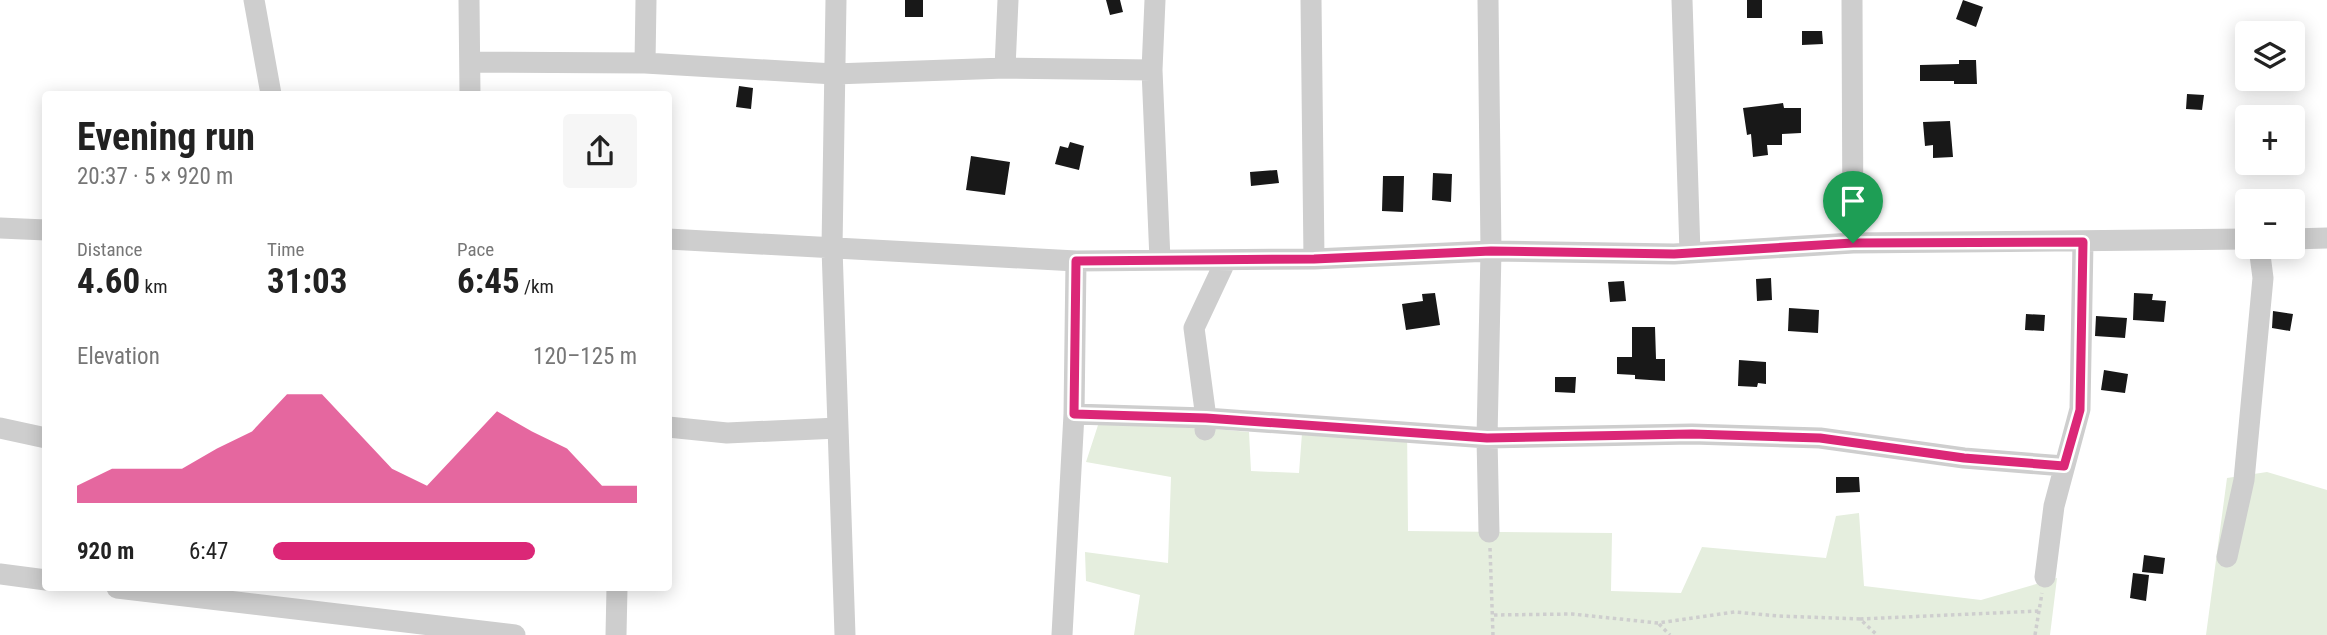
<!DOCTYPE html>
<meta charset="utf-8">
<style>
body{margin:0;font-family:"Roboto Condensed",sans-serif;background:#f6f6f6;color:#222;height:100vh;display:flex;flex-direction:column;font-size:26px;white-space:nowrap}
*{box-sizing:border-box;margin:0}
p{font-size:23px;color:#767676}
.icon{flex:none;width:38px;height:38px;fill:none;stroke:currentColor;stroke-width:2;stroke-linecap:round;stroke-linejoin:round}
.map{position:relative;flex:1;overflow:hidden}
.side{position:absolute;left:42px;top:91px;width:630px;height:500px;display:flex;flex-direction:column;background:#fff;border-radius:7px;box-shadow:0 4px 18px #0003}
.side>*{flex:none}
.buttons{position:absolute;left:2235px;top:21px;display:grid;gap:14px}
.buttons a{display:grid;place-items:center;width:70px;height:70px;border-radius:7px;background:#fff;box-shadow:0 4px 18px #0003;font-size:35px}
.pin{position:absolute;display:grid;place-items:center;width:60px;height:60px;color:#fff;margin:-72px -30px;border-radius:50% 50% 50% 0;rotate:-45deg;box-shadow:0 0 7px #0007}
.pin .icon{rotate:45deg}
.round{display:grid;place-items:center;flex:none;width:74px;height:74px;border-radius:7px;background:#f6f6f6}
.headline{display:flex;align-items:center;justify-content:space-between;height:119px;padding:0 35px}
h1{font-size:38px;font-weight:700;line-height:52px}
.figures{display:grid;grid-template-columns:repeat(3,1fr);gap:10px;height:119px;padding:7px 35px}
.figures div{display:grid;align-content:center}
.figures b{font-size:35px;font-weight:700}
.figures small{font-size:19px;font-weight:400}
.figures p{font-size:19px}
.chart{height:196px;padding:14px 35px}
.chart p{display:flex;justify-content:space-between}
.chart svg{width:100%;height:126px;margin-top:7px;fill:#db2777;opacity:.7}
ul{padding:0 35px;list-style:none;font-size:23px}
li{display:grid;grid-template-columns:112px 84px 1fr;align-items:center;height:52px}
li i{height:18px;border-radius:9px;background:#db2777}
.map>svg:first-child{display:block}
.green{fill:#e5eede}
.building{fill:#181818}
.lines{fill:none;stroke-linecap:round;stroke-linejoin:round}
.path{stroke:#cecece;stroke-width:3.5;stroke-dasharray:3.5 3.5;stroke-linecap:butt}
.minor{stroke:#cecece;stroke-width:21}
.route-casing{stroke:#fff;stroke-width:14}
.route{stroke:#db2777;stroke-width:9}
</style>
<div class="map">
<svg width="2327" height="635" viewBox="0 0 2327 635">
<rect width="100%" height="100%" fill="#fff"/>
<path class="green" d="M1100,419L1249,432L1251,471L1299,473L1303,420L1407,422L1408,531L1612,533L1611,591L1681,593L1702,547L1826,558L1836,516L1859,513L1864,586L1981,600L2057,578L2050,635H1134L1140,595L1086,581L1085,552L1168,563L1171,477L1086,462Z
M2267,472L2327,490V635H2206L2227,478Z"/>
<path class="building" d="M905,0H923V17H905Z
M1106,0H1120L1123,12L1110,15Z
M1747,0H1762V18H1747Z
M1963,0L1983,7L1976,27L1956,19Z
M1802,31H1822L1823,44L1802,45Z
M1959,60H1976L1977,84H1954V81H1920V65L1959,64Z
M739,86L753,88L751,109L736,107Z
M2187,94L2204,95L2202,110L2186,109Z
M1783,103L1784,108H1801V133L1782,134V145H1767L1768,155L1753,157L1751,134L1747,135L1743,108Z
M1950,121L1953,157L1933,158V145L1925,146L1923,122Z
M1070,142L1084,146L1079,170L1055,164L1060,146L1068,148Z
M971,156L1010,162L1005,195L966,190Z
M1277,170L1279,183L1251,186L1250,172Z
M1433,173L1452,174L1451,202L1432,200Z
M1383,176H1404L1403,212L1382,211Z
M1771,278L1772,300L1757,301L1756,279Z
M1624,281L1626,301L1610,302L1608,282Z
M1435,293L1440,325L1406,330L1402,304L1423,301L1422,294Z
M2134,293L2153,294L2152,300L2166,301L2164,322L2133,320Z
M1789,308L1819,310L1818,333L1788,331Z
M2273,311L2293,314L2290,331L2272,328Z
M2026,314L2045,315L2044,331L2025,330Z
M2096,316L2127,318L2125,338L2095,336Z
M1632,327H1655L1656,359H1665V381L1635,379V375L1617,374V357H1632Z
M1739,360L1766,362V384L1758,383L1757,387L1738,386Z
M2104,370L2128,374L2125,393L2101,390Z
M1555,377H1576L1575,393L1555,392Z
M1836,477H1859L1860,492L1836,493Z
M2144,555L2165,558L2163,574L2142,572Z
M2133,573L2149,575L2146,601L2130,598Z"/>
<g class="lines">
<path class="path" d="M1490,548L1493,635
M1494,615L1572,614L1658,623L1735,612L1778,616L1860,619L1877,635
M1860,619L2039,611
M1659,624L1670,635
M2035,635L2042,593"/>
<path class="minor" d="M254,0L271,94
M469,0L470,94
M836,0L832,248L845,635
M1155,0L1152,70L1160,260
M1311,0L1314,259
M1488,0L1491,251L1487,438L1489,532
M1682,0L1690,253
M1852,0L1853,243
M470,62L645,63L834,74L1005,68L1152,70
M645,63L646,0
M1005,68L1008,0
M0,228L46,230
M668,239L1076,261L1314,259L1491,251L1674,254L1853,243L2247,239
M2292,239L2327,238
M1074,414L1206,418L1487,438L1692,434L1820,438L1964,458L2064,466
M668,427L727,433L838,428
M0,428L46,438
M1205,430L1206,418L1194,328L1226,260
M2227,557L2244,480L2263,278L2259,247
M0,574L46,580
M2045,577L2054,506L2080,409L2083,242
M117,588L515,635
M616,635L617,588
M1062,635L1074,414L1076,261"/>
</g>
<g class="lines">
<defs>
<path id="route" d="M2083,242L2080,410L2064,466L1964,458L1820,438L1692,434L1487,438L1206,418L1074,414L1076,261L1314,259L1491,251L1674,254L1853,243Z"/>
</defs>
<use href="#route" class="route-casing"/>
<use href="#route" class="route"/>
</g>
</svg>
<div class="buttons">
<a><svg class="icon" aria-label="layers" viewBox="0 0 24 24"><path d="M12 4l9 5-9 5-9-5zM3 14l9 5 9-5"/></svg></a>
<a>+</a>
<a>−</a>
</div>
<div class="pin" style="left:1853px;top:243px;background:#1e9e55"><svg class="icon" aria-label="arrive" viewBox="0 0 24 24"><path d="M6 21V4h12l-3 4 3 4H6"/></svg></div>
<section class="side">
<div class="headline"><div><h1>Evening run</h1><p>20:37 · 5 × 920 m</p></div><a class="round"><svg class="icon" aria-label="share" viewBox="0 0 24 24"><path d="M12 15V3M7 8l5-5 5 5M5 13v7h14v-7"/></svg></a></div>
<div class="figures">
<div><p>Distance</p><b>4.60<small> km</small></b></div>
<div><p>Time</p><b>31:03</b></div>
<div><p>Pace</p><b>6:45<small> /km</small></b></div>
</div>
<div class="chart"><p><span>Elevation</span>120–125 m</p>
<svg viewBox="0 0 160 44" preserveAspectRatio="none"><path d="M0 44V38L10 32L20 32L30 32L40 25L50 19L60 6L70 6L80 19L90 32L100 38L110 25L120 12L130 19L140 25L150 38L160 38V44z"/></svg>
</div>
<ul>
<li><b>920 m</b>6:47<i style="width:72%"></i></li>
</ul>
</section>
</div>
